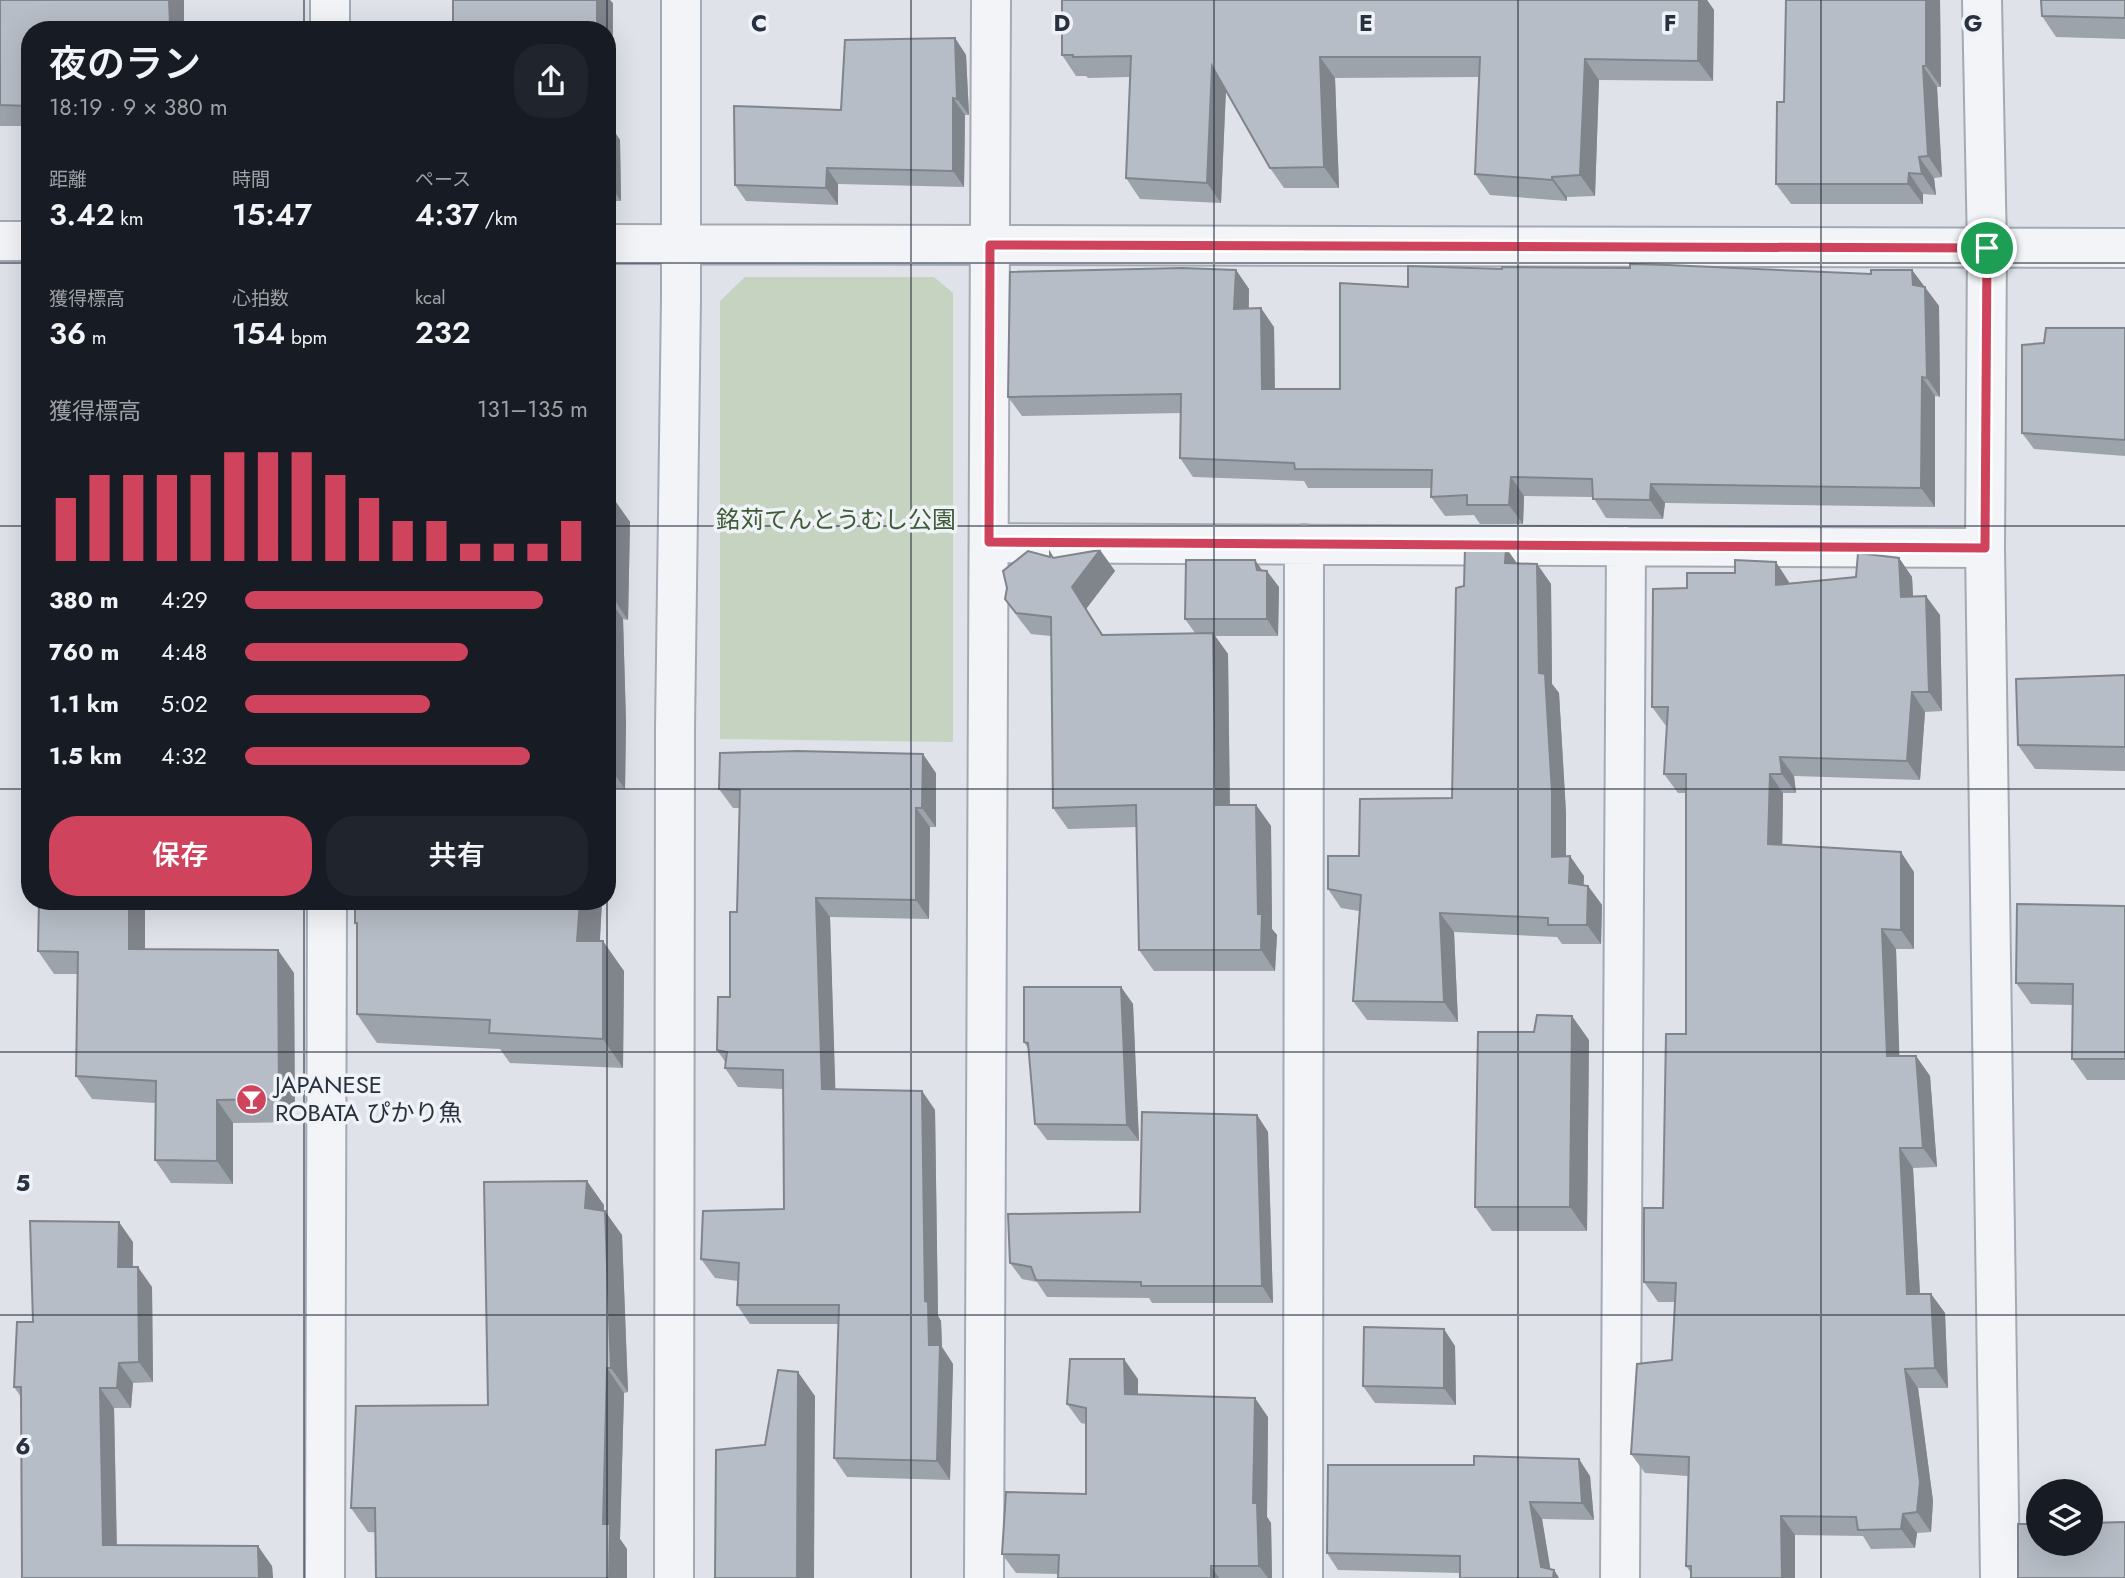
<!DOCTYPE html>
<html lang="ja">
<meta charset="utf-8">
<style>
body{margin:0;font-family:Jost,"Noto Sans JP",sans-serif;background:#20242c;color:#f1f3f6;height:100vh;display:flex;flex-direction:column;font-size:26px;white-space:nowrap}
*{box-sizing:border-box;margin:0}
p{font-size:23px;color:#9ea1a6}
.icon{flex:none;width:38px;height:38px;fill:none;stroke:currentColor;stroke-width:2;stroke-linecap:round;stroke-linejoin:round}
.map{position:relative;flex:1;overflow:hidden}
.sheet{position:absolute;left:21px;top:21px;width:595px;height:889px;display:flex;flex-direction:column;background:#171b24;border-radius:28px;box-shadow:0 7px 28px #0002}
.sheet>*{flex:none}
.buttons{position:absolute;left:2026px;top:1479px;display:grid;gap:14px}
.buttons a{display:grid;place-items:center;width:77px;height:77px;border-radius:50%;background:#171b24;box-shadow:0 7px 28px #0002;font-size:35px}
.pin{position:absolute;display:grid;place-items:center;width:60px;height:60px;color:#fff;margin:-30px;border:4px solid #fff;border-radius:50%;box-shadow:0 2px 7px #0007}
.round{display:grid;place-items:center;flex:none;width:74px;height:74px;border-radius:28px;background:#20242c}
.summary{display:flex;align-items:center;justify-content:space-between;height:119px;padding:0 28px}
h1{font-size:38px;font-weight:600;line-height:52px}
.stats{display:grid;grid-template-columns:repeat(3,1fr);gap:10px;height:119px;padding:7px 28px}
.stats div{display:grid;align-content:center}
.stats b{font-size:30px;font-weight:600}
.stats small{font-size:19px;font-weight:400}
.stats p{font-size:19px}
.chart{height:196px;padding:14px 28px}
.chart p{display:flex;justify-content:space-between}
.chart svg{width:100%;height:126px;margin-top:7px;stroke:#cf435c;stroke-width:6}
.primary-button{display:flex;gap:14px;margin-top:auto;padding:14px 28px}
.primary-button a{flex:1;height:80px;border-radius:28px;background:#cf435c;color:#fff;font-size:28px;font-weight:600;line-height:80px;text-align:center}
.primary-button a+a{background:#20242c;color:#f1f3f6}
ul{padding:0 28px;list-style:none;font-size:23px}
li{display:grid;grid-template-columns:112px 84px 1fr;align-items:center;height:52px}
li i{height:18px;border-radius:9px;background:#cf435c}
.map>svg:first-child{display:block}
.green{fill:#c6d3c0}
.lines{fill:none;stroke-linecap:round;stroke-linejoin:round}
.minor-casing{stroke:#a4aab3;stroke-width:42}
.tertiary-casing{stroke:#a4aab3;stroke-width:42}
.minor{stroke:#f2f4f7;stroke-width:38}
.tertiary{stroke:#f2f4f7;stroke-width:38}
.wall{fill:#9da3aa}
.shaded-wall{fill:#80848b}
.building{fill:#b7bdc6;stroke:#80848b;stroke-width:2}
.route-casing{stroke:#fff;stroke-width:14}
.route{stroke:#cf435c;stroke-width:9}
.grid{fill:none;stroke:#283140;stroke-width:2;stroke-opacity:0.55}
.labels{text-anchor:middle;stroke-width:7;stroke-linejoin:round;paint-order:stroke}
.park-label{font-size:24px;fill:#3e5c35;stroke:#eff2f6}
.poi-label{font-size:24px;fill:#283140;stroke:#eff2f6;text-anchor:start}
.grid-label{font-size:23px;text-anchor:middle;font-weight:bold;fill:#283140;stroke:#eff2f6;stroke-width:7;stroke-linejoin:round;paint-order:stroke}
</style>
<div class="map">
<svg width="2125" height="1578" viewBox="0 0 2125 1578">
<rect width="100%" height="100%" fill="#dfe3e9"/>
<path class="green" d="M745,277H934L953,293V742L720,739V301Z"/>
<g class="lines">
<defs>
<path id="minor" d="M330,30V0
M989,543L1985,548
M325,1578L327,901
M984,1578L991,0
M1303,1578L1304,544
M1620,1578L1626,546"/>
<path id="tertiary" d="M1982,0L1987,248L1985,548L2000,1578
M0,241H30
M607,244L2125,248
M674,1578L675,729L681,299V0"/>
</defs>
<use href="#minor" class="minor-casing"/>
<use href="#tertiary" class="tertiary-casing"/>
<use href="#minor" class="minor"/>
<use href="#tertiary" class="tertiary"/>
</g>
<path class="wall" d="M0,0H184V25L206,24L209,30H30V126H0Z
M1062,0H1707L1714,10L1713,81L1599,80L1595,196L1567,197V201L1490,195L1475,174L1479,77L1335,78L1339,188H1284L1270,168L1226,91L1221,203L1140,199L1126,178L1130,77L1088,78L1086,76H1076L1062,55Z
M1786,0H1940L1941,87H1937L1942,177L1934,178L1936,195L1923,194V204H1791L1776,184L1784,102Z
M2125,0V39L2056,37L2042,16Z
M613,3L612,128L620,140L621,201H607V30Z
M955,38L966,55L969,115H965L964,187L838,184V205L746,201L735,185L841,110Z
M1502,269L1871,274L1912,270L1939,306L1940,397L1935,396V507L1665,503L1663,519L1606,518L1593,497L1524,496L1523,524H1480L1474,515L1445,516L1431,497L1432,488H1308L1304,481L1193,477L1180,458L1181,413L1022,416L1008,397L1236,270L1249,289V309L1274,327L1275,389H1340L1408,287Z
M2125,328V456L2034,449L2022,433L2044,343Z
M607,492L630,522L628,620L623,619L626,723L625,789L607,788Z
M1506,548L1517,563L1537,564L1551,584L1552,684L1559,693L1566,813V857L1584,876L1583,885L1588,886L1602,905L1601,944H1562L1557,937L1454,932L1458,1022L1367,1020L1353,1001L1359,911L1341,908L1328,889L1359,856L1452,798L1464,586Z
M1100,550L1115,571L1086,609L1103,635L1195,633L1185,619L1262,570L1279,587L1278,636H1215L1228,654L1230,805H1256L1271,826L1272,929L1277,935L1275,971H1154L1139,950L1137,827L1068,829L1053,808L1051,636L1031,634L1020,620L1005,599L1053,558Z
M1899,558L1912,577L1913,596L1940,615L1942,711L1925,712L1920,780L1794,776L1796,793H1783L1782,845L1914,872V949H1896L1899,1056H1916L1930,1076L1937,1167L1913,1168L1920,1294H1931L1945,1313L1948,1388H1918L1933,1501L1931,1532L1917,1533L1915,1548L1871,1549L1863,1536L1795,1535V1578H1691V1573L1686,1566L1688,1476L1645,1473L1631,1454L1672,1360L1675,1302H1658L1644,1282L1663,1208L1686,1034V793H1678L1664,774L1667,726H1666L1652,707L1789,582V583L1856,577Z
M2125,675V771L2035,769L2018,745Z
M936,773V827H930L929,919L830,917L835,1089L922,1091L935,1110L938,1316L941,1321L942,1347L953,1364L950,1480L847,1477L834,1458L839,1324H750L737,1305L738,1281L715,1278L701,1259L784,1209L783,1089L738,1087L725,1068L726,1063L717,1050L730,997L737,912L740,808H733L719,789Z
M39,901H145V949L294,973L295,1122L233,1123V1184L171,1183L155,1160V1103L92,1099L76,1076L78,974H54L38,951Z
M355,901H602L600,941L624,971L623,1068L510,1063L500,1049L377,1043L357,1014V927L355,923Z
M2125,906V1080H2087L2072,1059L2073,1005L2031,1004L2016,983Z
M1121,987L1133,1004L1139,1141L1047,1140L1035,1124L1029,1050L1024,1042Z
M1589,1040L1587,1231H1492L1475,1207Z
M1257,1115L1268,1132L1273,1303H1152L1149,1298L1047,1297L1037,1282L1022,1279L1010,1263L1140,1212Z
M604,1205L603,1211L622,1235L628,1392L624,1393L620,1539L627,1549L368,1532L351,1508L488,1405Z
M133,1242V1267L152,1287L153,1382L133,1383L131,1408H114L117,1545L272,1566L273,1578H22L21,1397L14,1387L33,1322Z
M1455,1346L1456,1405L1375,1403L1363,1386Z
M1138,1379V1395L1268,1417L1267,1517L1271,1523L1272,1578H1058L1059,1574L1016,1573L1002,1554L1086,1494V1424L1081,1423L1067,1404Z
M1590,1476L1594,1520L1542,1519L1550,1569L1554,1570L1559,1578H1460V1573L1338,1570L1327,1553Z"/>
<path class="shaded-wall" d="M169,0H184V30L170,25Z
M597,0H610L613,3L612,128L620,140L621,201L607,181V30H597Z
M1699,0H1707L1714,10L1713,81L1698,61Z
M1926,0H1940L1941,87L1926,66Z
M955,38L966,55L969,115L957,99Z
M1320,57L1335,78L1339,188L1324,167Z
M1585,59L1599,80L1595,196L1580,175Z
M1212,66L1226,87L1221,203L1207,183Z
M1923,66L1937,87L1942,177L1928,156Z
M953,98L965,115L964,187L953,171Z
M1919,157L1934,178L1936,195L1922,174Z
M827,168L838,184V205L826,188Z
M1909,173L1923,194V204L1908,184Z
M1552,177L1567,197V201L1552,180Z
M1236,270L1249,289L1248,328L1234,309Z
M1912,270L1939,306L1940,397L1927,378L1913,285Z
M607,278L611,283V414L607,409Z
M1261,308L1274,327L1275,408L1262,389Z
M1922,377L1935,396V507L1921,488Z
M1511,477L1524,496L1523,524L1509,505Z
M1651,484L1665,503L1663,519L1650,500Z
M609,492L630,522L628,620L608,590Z
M1506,548L1520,568L1505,563Z
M1100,550L1115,571L1086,609L1117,656L1102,635L1072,587Z
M1899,558L1912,577L1914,616L1901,597Z
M1255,560L1267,577V571L1279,587L1278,636L1267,619Z
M1776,562L1789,582L1790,604L1776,585Z
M1537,564L1551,584L1552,684L1559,693L1566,813V876L1552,857L1539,673Z
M607,596L623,619L626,723L625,789L607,764Z
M1926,596L1940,615L1942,711L1929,692Z
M1213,633L1228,654L1230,826L1216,805Z
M1912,692L1925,712L1920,780L1907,761Z
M923,754L936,773V827L922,808Z
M1780,757L1794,776L1796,793L1782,774Z
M1770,774L1783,793L1782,863L1768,844Z
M1256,805L1271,826L1272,929L1277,935L1275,971L1261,950L1258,914Z
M916,808L930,827L929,919L916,900Z
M1901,852L1914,872V949L1901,930Z
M1570,856L1584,876L1583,903L1569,883Z
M1588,886L1602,905L1601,944L1587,925Z
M816,898L830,917L836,1108L822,1089Z
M129,901H145V972L129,949Z
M580,901H602L598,971L577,941Z
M1440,913L1454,932L1458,1022L1444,1002Z
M1882,929L1896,949L1900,1075L1887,1056Z
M603,941L624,971L623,1068L603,1039Z
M278,950L294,973L295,1122L279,1099Z
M1121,987L1133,1004L1139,1141L1127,1125Z
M1572,1016L1589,1040L1587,1231L1570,1207Z
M1916,1056L1930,1076L1937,1167L1923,1148Z
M922,1091L935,1110L938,1316L941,1321L942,1347L953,1364L950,1480L937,1461L925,1301Z
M217,1100L233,1123V1184L217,1161Z
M1257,1115L1268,1132L1273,1303L1262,1286Z
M1900,1148L1913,1168L1921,1313L1907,1294Z
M587,1181L604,1205L603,1232L585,1208Z
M605,1211L622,1235L628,1392L611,1368Z
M119,1222L133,1242L132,1287L118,1267Z
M138,1267L152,1287L153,1382L139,1362Z
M1931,1294L1945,1313L1948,1388L1935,1368Z
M1444,1329L1455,1346L1456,1405L1444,1388Z
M1124,1359L1138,1379V1413L1125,1394Z
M119,1363L133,1383L131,1408L117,1388Z
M607,1368L624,1393L620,1539L627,1549V1578H609L603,1524Z
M1905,1369L1918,1388L1933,1501L1931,1532L1917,1512Z
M798,1372L815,1396L814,1578H797Z
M100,1388L114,1408L117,1565L103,1545Z
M1255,1398L1268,1417L1267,1517L1271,1523L1272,1578H1268L1259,1566L1253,1503Z
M1579,1459L1590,1476L1594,1520L1582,1503Z
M1530,1502L1542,1519L1552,1578L1541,1567Z
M1903,1514L1917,1533L1915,1548L1901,1529Z
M1781,1516L1795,1535V1578H1782Z
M258,1546L272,1566L273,1578H259Z
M1211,1566L1219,1578H1211Z
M1554,1570L1559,1578H1553Z"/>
<path class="building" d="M0,0H169L170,25L206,24L205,30H30V106L0,105Z
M453,0H597V30H453Z
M1062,0H1699L1698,61L1585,59L1580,175L1552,177V180L1475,174L1480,57H1320L1324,167L1270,168L1212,66L1207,183L1126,178L1131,56L1073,57V55H1062Z
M1786,0H1926V66H1923L1928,156L1919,157L1922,174L1909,173L1908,184H1776L1777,102H1784Z
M2041,0H2125V18L2042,16Z
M955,38L957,99L953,98V171L827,168L826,188L735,185L734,106L841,110L845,40Z
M1630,264L1668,265L1871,274V270H1912L1913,285L1925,287L1927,378L1922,377L1921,488L1651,484L1650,500L1593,499L1592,479L1511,477L1509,505H1467V495L1431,497L1432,470L1295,469L1294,463L1180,458L1181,394L1008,397L1010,272L1182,268L1236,270L1234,309L1261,308L1262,389H1340V283L1408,287V266L1502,269V267L1630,268Z
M2046,328H2125V440L2022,433V345L2044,343Z
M607,492H609L608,590H607Z
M1465,548H1506L1505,563L1537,564L1539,673L1545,674L1552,793V857L1570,856L1569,883L1588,886L1587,925H1548V918L1440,913L1444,1002L1353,1001L1361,895L1328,889V856H1359L1360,799L1452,798L1456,588L1464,586Z
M1100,550L1072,587L1102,635L1213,633L1216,805H1256L1258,914H1262L1261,950H1139L1136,805L1053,808L1051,617L1016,613L1005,599L1007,588L1003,571L1028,551L1050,557V553L1053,558Z
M1858,553L1899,558L1901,597L1926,596L1929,692H1912L1907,761L1780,757L1782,774H1770L1768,844L1901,852V930L1882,929L1887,1056H1916L1923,1148H1900L1907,1294H1931L1935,1368L1905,1369L1920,1482L1917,1512L1903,1514L1901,1529L1858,1530L1856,1517L1781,1516L1782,1578H1691V1566H1686L1689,1457L1631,1454L1637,1364L1672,1360L1676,1283L1644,1282V1208H1663L1666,1034H1686V774H1664L1668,707H1652L1653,589L1687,588V573H1735V560L1776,562V585L1856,577Z
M1186,560H1255L1257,570L1267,571V619H1185Z
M2125,675V747L2018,745L2016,679Z
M797,751L923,754L922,808H916V900L816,898L822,1089L922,1091L925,1301L928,1302L929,1345H940L937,1461L834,1458L839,1305H737L739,1263L701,1259L703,1211L784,1209L783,1070L725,1068L727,1052L717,1050L718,997H730V912H737L740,790L719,789L720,753Z
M39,901H129V949L278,950L279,1099L217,1100V1161L155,1160L156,1081L76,1076L78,952L38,951Z
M355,901H580L577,941H603V1039L489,1033L490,1020L357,1014V923H355Z
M2017,904L2125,906V1059H2072L2073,984L2016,983Z
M1024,987H1121L1127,1125L1035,1124L1028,1043L1024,1042Z
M1537,1015L1572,1016L1570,1207H1475L1478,1032H1534Z
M1142,1112L1257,1115L1262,1286H1141V1282L1036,1280L1031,1267L1010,1263L1008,1214L1140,1212Z
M587,1181L585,1208L605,1211L611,1368H607L603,1524H610L609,1578H376L375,1508H351L356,1406L488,1405L484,1182Z
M30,1221L119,1222L118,1267H138L139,1362L119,1363L117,1388H100L103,1545L258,1546L259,1578H22L21,1387H14L17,1322H33Z
M1364,1327L1444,1329V1388L1363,1386Z
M1070,1359H1124L1125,1394L1255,1398L1253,1503H1257L1259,1566H1211V1578H1058L1059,1555L1002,1554L1006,1492L1086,1494V1408L1067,1404Z
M778,1370L798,1372L797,1578H715L716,1450L765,1445Z
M1474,1456L1579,1459L1582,1503L1530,1502L1541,1567L1554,1570L1553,1578H1460V1556L1327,1553L1328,1465H1474Z
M2125,1522V1578H2018V1524H2039V1544H2091V1523Z"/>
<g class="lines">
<defs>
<path id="route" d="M990,245L1987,248L1985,548L989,542Z"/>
</defs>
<use href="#route" class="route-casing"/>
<use href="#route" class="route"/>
</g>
<path class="grid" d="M304,0V30M607,0V30M911,0V1578M1214,0V1578M1518,0V1578M1821,0V1578M0,263H30M607,263H2125M0,526H30M607,526H2125M0,789H30M607,789H2125M304,901V1578M607,901V1578M0,1052H2125M0,1315H2125"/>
<defs>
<symbol id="bar-disc" viewBox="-11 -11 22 22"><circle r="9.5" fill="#cf435c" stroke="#eff2f6"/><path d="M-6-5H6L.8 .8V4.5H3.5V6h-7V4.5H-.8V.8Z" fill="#fff"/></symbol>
</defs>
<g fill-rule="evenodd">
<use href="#bar-disc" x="234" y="1082" width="35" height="35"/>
</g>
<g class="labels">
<g class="park-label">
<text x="836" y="528">銘苅てんとうむし公園</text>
</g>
<g class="poi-label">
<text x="275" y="1093">JAPANESE<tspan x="275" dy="28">ROBATA ぴかり魚</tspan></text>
</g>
</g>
<g class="grid-label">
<text x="759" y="31">C</text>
<text x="1062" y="31">D</text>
<text x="1366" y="31">E</text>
<text x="1670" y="31">F</text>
<text x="1973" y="31">G</text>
<text x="23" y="1191">5</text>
<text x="23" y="1454">6</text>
</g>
</svg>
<div class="buttons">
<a><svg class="icon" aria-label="layers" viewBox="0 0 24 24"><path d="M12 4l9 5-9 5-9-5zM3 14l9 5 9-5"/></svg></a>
</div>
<div class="pin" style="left:1987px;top:248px;background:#1e9e55"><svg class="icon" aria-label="arrive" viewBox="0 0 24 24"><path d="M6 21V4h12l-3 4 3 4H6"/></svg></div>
<section class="sheet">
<div class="summary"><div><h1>夜のラン</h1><p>18:19 · 9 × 380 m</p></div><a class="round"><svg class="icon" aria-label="share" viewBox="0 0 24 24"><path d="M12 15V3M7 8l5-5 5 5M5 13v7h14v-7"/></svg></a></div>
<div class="stats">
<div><p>距離</p><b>3.42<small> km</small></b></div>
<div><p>時間</p><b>15:47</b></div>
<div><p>ペース</p><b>4:37<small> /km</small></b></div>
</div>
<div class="stats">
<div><p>獲得標高</p><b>36<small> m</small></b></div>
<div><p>心拍数</p><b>154<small> bpm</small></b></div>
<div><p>kcal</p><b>232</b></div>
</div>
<div class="chart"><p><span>獲得標高</span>131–135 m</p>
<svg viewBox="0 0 160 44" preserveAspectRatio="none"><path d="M5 44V22M15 44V14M25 44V14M35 44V14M45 44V14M55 44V6M65 44V6M75 44V6M85 44V14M95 44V22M105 44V30M115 44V30M125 44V38M135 44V38M145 44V38M155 44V30"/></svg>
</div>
<ul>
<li><b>380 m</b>4:29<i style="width:87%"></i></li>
<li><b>760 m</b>4:48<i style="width:65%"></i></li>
<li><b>1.1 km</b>5:02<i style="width:54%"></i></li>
<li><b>1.5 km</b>4:32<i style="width:83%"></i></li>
</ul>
<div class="primary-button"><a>保存</a><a>共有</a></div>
</section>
</div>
